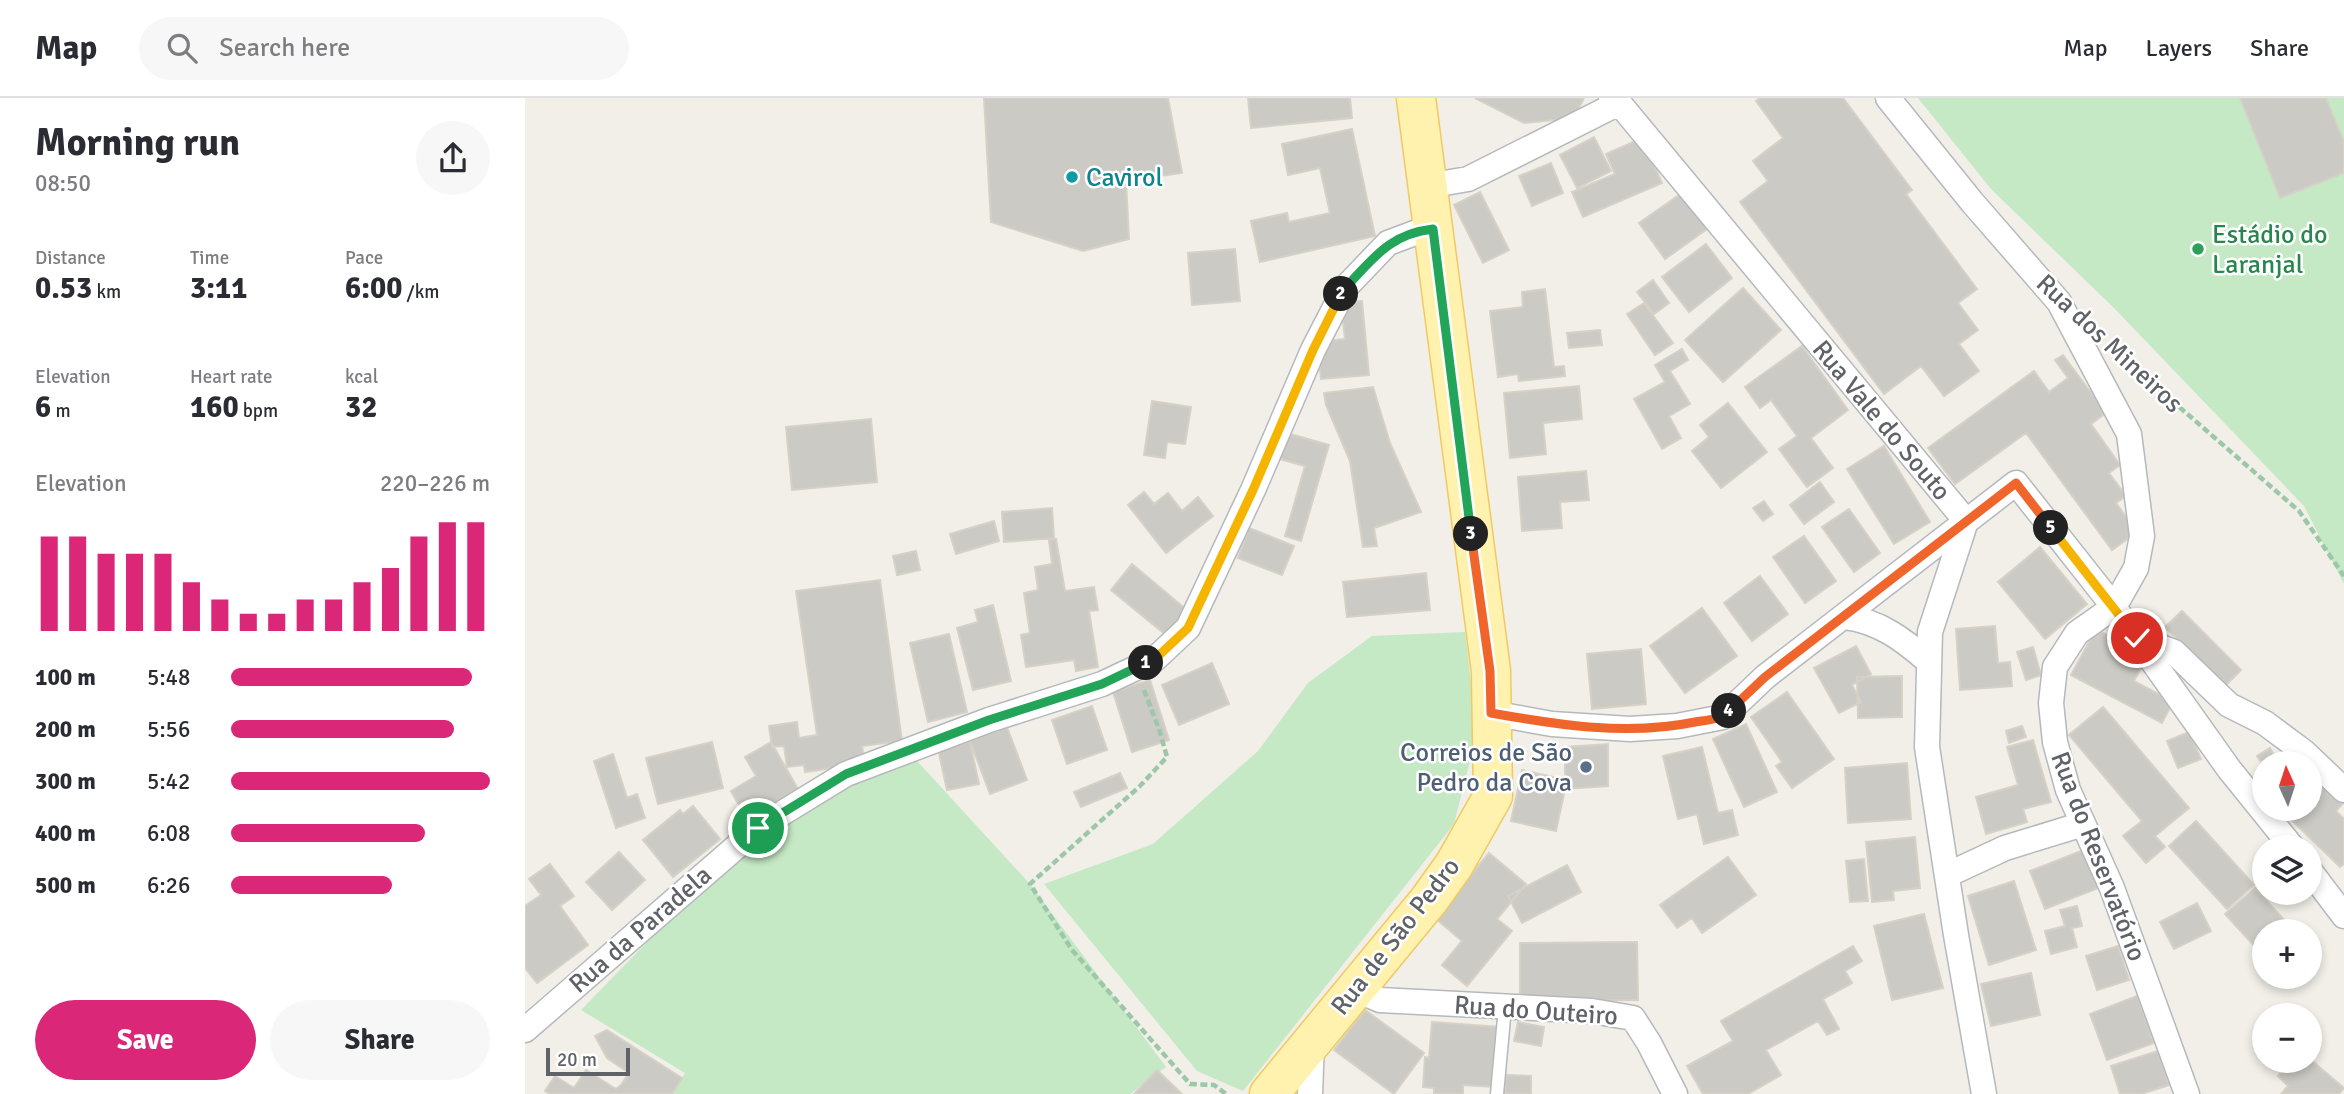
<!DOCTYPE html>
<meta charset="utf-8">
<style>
body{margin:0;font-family:Signika,sans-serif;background:#f7f7f7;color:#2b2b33;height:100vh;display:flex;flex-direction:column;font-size:26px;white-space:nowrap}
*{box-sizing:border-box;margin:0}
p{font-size:23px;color:#7c7c81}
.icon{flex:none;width:38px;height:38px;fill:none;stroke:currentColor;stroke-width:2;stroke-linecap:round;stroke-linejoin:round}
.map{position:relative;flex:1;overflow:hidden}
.sheet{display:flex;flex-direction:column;background:#fff;width:525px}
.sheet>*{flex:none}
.needle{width:46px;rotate:357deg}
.tools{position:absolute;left:1727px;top:653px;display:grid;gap:14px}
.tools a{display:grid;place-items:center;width:70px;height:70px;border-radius:50%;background:#fff;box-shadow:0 4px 10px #0003;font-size:35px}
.scale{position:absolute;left:21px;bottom:18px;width:84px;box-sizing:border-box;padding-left:7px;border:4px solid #5f6368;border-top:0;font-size:19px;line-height:24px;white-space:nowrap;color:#5f6368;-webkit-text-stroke:5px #fff;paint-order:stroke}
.pin{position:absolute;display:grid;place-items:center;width:60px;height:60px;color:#fff;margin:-30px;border:4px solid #fff;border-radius:50%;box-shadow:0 2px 7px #0007}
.km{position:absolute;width:35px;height:35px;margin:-18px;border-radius:50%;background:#222;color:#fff;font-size:19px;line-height:35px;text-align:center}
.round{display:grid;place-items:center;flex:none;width:74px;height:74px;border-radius:37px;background:#f7f7f7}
.summary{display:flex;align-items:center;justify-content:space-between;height:119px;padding:0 35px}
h1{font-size:38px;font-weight:700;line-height:52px}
.stats{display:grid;grid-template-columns:repeat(3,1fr);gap:10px;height:119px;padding:7px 35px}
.stats div{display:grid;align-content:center}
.stats b{font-size:30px;font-weight:700}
.stats small{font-size:19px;font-weight:400}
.stats p{font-size:19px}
.chart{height:196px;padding:14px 35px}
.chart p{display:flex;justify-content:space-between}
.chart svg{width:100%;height:126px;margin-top:7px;stroke:#db2777;stroke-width:6}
.button{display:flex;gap:14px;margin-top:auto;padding:14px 35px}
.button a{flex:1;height:80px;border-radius:42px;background:#db2777;color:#fff;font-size:28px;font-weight:700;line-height:80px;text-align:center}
.button a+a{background:#f7f7f7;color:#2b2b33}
ul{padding:0 35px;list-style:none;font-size:23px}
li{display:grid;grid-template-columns:112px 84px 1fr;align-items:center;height:52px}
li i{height:18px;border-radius:9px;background:#db2777}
header{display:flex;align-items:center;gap:42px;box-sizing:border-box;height:98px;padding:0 35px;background:#fff;border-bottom:2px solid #e1e1e2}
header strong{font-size:33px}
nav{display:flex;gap:38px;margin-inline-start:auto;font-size:24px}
.search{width:490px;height:63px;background:#f7f7f7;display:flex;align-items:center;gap:18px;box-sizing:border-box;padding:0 24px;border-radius:38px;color:#7c7c81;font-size:26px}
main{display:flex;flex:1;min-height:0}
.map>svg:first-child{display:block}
.green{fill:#c5e8c5}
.building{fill:#cccac5;stroke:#d6d1c6;stroke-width:2}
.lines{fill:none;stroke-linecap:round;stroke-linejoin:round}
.service-casing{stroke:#b5b8bc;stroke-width:15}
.minor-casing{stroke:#b5b8bc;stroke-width:27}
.primary-casing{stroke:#f2c960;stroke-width:41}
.path{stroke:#9cc7a9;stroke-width:4.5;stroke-dasharray:7 3.5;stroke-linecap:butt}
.service{stroke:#fff;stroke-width:12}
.minor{stroke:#fff;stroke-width:24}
.primary{stroke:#fff2af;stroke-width:38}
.split-1-casing{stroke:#fff;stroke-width:14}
.split-2-casing{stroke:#fff;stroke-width:14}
.split-3-casing{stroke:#fff;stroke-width:14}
.split-4-casing{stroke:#fff;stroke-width:14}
.split-5-casing{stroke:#fff;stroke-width:14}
.split-6-casing{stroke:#fff;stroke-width:14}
.split-1{stroke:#22a559;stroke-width:9}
.split-2{stroke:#f5b400;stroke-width:9}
.split-3{stroke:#22a559;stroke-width:9}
.split-4{stroke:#f0652b;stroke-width:9}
.split-5{stroke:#f0652b;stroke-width:9}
.split-6{stroke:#f5b400;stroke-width:9}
.culture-dot{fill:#0f9aa8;stroke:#fff;stroke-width:2.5}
.leisure-dot{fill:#2e9e5b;stroke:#fff;stroke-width:2.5}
.service-dot{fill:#5c6f8a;stroke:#fff;stroke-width:2.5}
.labels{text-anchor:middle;stroke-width:5;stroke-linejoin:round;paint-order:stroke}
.culture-label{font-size:26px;fill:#0d838f;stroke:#fff;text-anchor:start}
.leisure-label{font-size:26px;fill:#27864d;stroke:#fff;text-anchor:start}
.street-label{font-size:26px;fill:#5f6368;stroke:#fff}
.service-label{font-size:26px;fill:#4e5e75;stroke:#fff;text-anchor:end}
</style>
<header>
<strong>Map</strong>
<div class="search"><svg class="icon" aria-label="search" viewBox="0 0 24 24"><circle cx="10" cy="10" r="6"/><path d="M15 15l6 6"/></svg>Search here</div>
<nav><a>Map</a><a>Layers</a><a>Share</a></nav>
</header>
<main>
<section class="sheet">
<div class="summary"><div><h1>Morning run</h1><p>08:50</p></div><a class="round"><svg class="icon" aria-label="share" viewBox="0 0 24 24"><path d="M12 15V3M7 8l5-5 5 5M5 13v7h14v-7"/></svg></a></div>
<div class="stats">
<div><p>Distance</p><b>0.53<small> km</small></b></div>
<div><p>Time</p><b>3:11</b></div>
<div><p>Pace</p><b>6:00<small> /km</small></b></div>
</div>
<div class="stats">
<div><p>Elevation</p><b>6<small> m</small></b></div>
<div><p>Heart rate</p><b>160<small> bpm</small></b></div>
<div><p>kcal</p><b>32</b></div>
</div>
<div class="chart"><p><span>Elevation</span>220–226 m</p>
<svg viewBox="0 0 160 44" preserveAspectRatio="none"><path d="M5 44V11M15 44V11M25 44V17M35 44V17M45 44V17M55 44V27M65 44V33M75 44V38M85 44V38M95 44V33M105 44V33M115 44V27M125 44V22M135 44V11M145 44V6M155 44V6"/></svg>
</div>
<ul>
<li><b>100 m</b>5:48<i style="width:93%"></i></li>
<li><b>200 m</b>5:56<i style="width:86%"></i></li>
<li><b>300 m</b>5:42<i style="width:100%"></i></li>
<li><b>400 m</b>6:08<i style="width:75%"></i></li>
<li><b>500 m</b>6:26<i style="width:62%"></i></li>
</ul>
<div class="button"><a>Save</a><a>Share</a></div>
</section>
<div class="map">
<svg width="1819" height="996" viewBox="0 0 1819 996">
<rect width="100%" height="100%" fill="#f1efe8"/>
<path class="green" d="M1393,0H1819V486L1779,408L1589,210L1466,91Z
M940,534L952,635L929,726L718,993L672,973L519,786L628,746L733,653L783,585L847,538Z
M382,652L505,786L641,969L605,996H147L160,975L56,912L233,730Z"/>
<path class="building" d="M459,0H643L657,75L601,83L604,141L558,153L466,124Z
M723,0H825L827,20L726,30Z
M950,0H1059L1049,20L999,25Z
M1235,0H1318L1387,92L1381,96L1452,191L1433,205L1453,232L1434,246L1454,273L1419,298L1396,268L1359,296L1215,104L1243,83L1228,63L1258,40L1231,3Z
M1715,0H1801L1819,44V75L1755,100Z
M827,31L850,138L735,164L726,123L762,115L764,124L805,115L795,70L763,77L757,46Z
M1069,39L1086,73L1052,90L1035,57Z
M1117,40L1137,85L1058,119L1047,94L1090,76L1081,56Z
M1026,65L1038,95L1007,108L994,78Z
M1160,93L1185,129L1140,161L1114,125Z
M955,94L984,152L958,165L929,107Z
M1181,146L1207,180L1164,214L1137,179Z
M710,151L715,203L667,207L663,155Z
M1128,182L1144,205L1129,216L1112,194Z
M1218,190L1256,232L1198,284L1160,242Z
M1020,191L1029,269L1039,268L1040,278L994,283L993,276L973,279L965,213L998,209L997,194Z
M837,203L844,277L796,281L792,244L820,241L816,206Z
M1119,205L1148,245L1130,257L1102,216Z
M1075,232L1077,247L1044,250L1042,235Z
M1277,248L1323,312L1286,340L1308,370L1282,389L1254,351L1272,338L1246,302L1235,310L1220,289Z
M1157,251L1163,262L1145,273L1165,306L1144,318L1156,340L1137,351L1109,301L1140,284L1130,267Z
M1538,257L1581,315L1566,326L1595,367L1584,375L1601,398L1591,405L1612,434L1587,452L1501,335L1430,386L1403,350L1509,273L1524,294L1543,280L1530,262Z
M1054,288L1057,321L1018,325L1021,356L985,360L979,295Z
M848,289L865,345L896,414L849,430L852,448L838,449L825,363L801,307L799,295Z
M627,303L666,309L660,346L642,344L640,360L619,357Z
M1203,305L1242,354L1196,390L1167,353L1184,339L1175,327Z
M346,321L352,384L267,392L261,329Z
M758,334L804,347L776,443L760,438L780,368L751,360Z
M1359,348L1405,424L1369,446L1322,371Z
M1061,373L1064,402L1035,404L1037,430L997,433L993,379Z
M1295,384L1309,404L1279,426L1265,407Z
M619,394L629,406L643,395L657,413L673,399L688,418L641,455L603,407Z
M1239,403L1248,416L1238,423L1228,410Z
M527,410L529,440L479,444L477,414Z
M1324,411L1355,455L1329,474L1297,429Z
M469,423L474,443L431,456L425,436Z
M724,430L769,448L757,477L713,460Z
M1279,438L1311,483L1280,505L1248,459Z
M531,441L540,493L569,489L573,512L564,513L573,569L551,573L549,562L501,569L496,537L505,535L499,495L513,492L510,469L527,466L524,442Z
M1515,449L1562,506L1520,541L1473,484Z
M391,453L395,472L372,477L368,458Z
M607,466L662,512L641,537L586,492Z
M901,475L905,512L822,519L818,484Z
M1235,478L1263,516L1227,543L1199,505Z
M355,482L377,643L337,648L340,665L280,674L279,667L262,669L259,648L247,649L244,628L272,624L274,640L292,637L271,493Z
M468,507L486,583L448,592L432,530L453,524L450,512Z
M1177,510L1212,558L1160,595L1125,548Z
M1657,513L1716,572L1699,589L1640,529Z
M1470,528L1473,565L1485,564L1487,588L1435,592L1431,531Z
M1571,531L1595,544L1589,554L1617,568L1609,583L1648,604L1637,625L1546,577Z
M424,536L442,614L403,624L385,545Z
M1331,548L1346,576L1327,587L1336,604L1314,615L1289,570Z
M1508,549L1516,577L1501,582L1492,554Z
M1116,551L1121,606L1067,611L1062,556Z
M687,565L704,606L654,627L637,587Z
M1377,578V619L1333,620L1332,579Z
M625,582L644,642L607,654L588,594Z
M1262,594L1309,661L1267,690L1251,668L1257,664L1226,619Z
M567,608L582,652L542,666L527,622Z
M1578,609L1664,710L1630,738L1640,749L1621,765L1598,738L1617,723L1544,637Z
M1221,626L1252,694L1219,709L1188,641Z
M1497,628L1501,639L1484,645L1481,633Z
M482,629L502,682L465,696L445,643Z
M1664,634L1676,661L1653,670L1642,643Z
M1508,642L1526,704L1498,711L1502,724L1461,736L1451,699L1493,687L1482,649Z
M187,644L198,690L133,706L121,660Z
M246,644L273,691L222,721L206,693L231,678L220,659Z
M445,644L454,686L422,692L413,651Z
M1083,646V688L1040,691V649Z
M1177,649L1193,715L1207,712L1213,737L1179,746L1172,716L1153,721L1138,658Z
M1745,650L1753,663L1740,665V670L1732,658Z
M88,656L102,700L112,696L120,720L91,730L69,663Z
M1382,665L1386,721L1323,725L1320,670Z
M1785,666L1819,700V704L1811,713L1819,721V766L1815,769L1754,710H1785Z
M997,672L1042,682L1031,733L986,723Z
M595,675L602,690L556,709L549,694Z
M168,708L195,741L148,779L118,742L155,712L158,716Z
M1671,723L1729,787L1702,811L1644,748Z
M1390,739L1395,790L1368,793L1369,802L1347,804L1341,744Z
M1561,751L1576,789L1520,811L1505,773Z
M94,754L120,782L87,812L61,784Z
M964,755L1001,786L972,821L987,833L942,888L917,867L937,843L910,820Z
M1203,759L1231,797L1177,835L1167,820L1152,830L1135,807Z
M1339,761L1343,803L1325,804L1321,763Z
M25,766L49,798L35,808L63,847L12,885L0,870V808L16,797L4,781Z
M1042,767L1056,794L997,825L983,798Z
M1489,783L1511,852L1464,867L1443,798Z
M1730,790L1762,825L1753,833H1740V845L1732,851L1700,816Z
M1672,805L1686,833L1649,851L1635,824Z
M1552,808L1557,828L1547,830L1552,849L1526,856L1520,833L1540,828L1535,812Z
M1399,816L1418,890L1367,902L1349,828Z
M1112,844L1113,902L995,903V845Z
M1328,848L1337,863L1320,873L1327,885L1298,901L1314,931L1302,937L1293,923L1241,952L1256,977L1223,996H1178L1162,968L1208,943L1196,923Z
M1593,848L1604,882L1572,892L1561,858Z
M1506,875L1515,917L1466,928L1456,886Z
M1612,898L1629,945L1582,962L1565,916Z
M840,912L899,955L869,996L809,952Z
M907,924L975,929L970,989L938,987V996H909V990L898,989L900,959L904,960Z
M993,924L1019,929L1016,948L989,943Z
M82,932L157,980L147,996H25L20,993L30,978L49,990L61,972L91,991L96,987L104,975L82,960L70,938Z
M1633,953L1644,987L1616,996H1595L1586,968Z
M1785,961L1819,990L1814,996H1756L1763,988L1753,978L1766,962H1785Z
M632,972L657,996H609Z
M981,977L1006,978V996H980Z"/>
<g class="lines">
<defs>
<path id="service" d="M972,996L980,909"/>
<path id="minor" d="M1086,0L1094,5L1441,423
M1363,0L1447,104L1534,204L1604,336L1617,438L1611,470L1589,509L1552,535L1530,569L1526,605L1530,644L1543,692L1587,790L1662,996
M902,88L943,81L1094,5
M1441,423L1405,534L1402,649L1431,837L1459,996
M1320,519C1354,523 1379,542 1404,564
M1612,540L1649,554L1704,607L1740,625L1779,654L1819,692
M966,615L1027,626L1105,631L1152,628L1198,619L1240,579L1491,385L1589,509L1704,671L1767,749
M1785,773L1819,818
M1422,777L1480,750L1558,726
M829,891L855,902L1067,913L1108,920L1124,945L1150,996
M0,932L233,730L321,676L464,622L577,586L630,561L663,530L728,392L788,252L820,190L863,145L895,133L908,131
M785,996L787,944"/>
<path id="primary" d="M744,996L904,802L929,767L968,698L966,573L891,0"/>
</defs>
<use href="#service" class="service-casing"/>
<use href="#minor" class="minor-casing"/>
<use href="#primary" class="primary-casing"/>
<path class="path" d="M1591,254L1774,413L1819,478
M619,592L634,631L642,659L614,689L505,786L547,852L665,986L689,987L701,996"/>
<use href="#service" class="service"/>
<use href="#minor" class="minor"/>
<use href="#primary" class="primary"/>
</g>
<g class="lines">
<defs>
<path id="split-1" d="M233,730L321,676L464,622L577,586L621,565"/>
<path id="split-2" d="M621,565L630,561L663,530L728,392L788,252L816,196"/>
<path id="split-3" d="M816,196L820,190C848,161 864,136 908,131L946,436"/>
<path id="split-4" d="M946,436L965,573L966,615C1033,627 1103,638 1170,624C1182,622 1195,622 1204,613"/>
<path id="split-5" d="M1204,613L1240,579L1491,385L1526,430"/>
<path id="split-6" d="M1526,430L1612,540"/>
</defs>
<use href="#split-1" class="split-1-casing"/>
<use href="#split-2" class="split-2-casing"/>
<use href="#split-3" class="split-3-casing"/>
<use href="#split-4" class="split-4-casing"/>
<use href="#split-5" class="split-5-casing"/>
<use href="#split-6" class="split-6-casing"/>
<use href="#split-1" class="split-1"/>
<use href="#split-2" class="split-2"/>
<use href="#split-3" class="split-3"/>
<use href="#split-4" class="split-4"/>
<use href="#split-5" class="split-5"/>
<use href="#split-6" class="split-6"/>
</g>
<circle class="culture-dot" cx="547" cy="79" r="7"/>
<circle class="leisure-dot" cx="1673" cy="151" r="7"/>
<circle class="service-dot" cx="1061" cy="669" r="7"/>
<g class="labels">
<g class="culture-label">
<text x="561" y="88">Cavirol</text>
</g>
<g class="leisure-label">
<text x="1687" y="145">Estádio do<tspan x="1687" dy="30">Laranjal</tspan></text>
</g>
<g class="street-label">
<text transform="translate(1585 245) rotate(43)" y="9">Rua dos Mineiros</text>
<text transform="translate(1357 322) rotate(50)" y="9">Rua Vale do Souto</text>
<text transform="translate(1574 758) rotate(69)" y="9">Rua do Reservatório</text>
<text transform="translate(115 831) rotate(-41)" y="9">Rua da Paradela</text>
<text transform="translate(870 838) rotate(-52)" y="9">Rua de São Pedro</text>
<text transform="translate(1011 912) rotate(4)" y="9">Rua do Outeiro</text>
</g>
<g class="service-label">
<text x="1047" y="663">Correios de São<tspan x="1047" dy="30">Pedro da Cova</tspan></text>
</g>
</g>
</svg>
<div class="tools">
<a><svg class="needle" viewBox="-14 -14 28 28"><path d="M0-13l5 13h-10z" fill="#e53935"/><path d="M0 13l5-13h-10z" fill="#7c7c81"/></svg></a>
<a><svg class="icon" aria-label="layers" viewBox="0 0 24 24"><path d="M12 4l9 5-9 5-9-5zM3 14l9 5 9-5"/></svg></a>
<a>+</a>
<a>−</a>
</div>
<div class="scale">20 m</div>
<div class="pin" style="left:233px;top:730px;background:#1e9e55"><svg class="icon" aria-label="arrive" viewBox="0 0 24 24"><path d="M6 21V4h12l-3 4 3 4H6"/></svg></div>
<div class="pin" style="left:1612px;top:540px;background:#d93025"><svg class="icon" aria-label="check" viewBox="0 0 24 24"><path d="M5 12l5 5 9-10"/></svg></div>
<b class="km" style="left:621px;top:565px">1</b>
<b class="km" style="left:816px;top:196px">2</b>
<b class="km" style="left:946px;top:436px">3</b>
<b class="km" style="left:1204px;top:613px">4</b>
<b class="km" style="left:1526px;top:430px">5</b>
</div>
</main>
